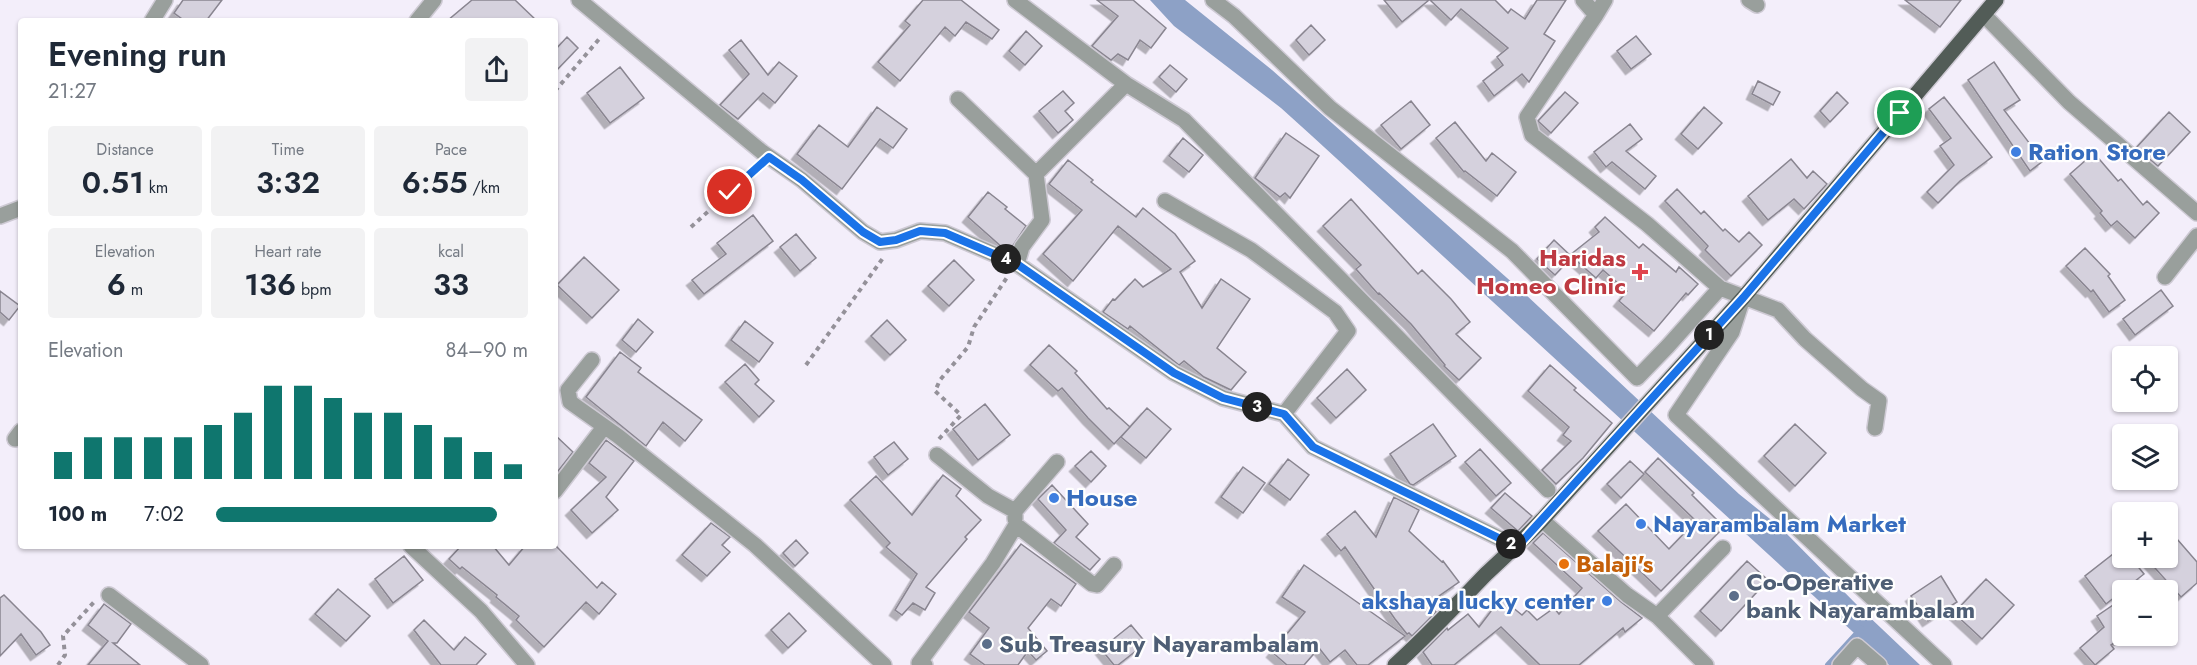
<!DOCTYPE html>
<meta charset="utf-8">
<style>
body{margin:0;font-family:Jost,sans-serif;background:#f2f2f3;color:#1f2937;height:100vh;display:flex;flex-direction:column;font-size:22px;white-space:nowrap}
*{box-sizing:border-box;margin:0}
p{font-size:20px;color:#747a83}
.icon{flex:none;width:33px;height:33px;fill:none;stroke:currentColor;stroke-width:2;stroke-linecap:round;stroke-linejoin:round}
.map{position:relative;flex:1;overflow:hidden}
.details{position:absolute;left:18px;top:18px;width:540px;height:531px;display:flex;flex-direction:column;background:#fff;border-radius:6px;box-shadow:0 2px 4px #0004}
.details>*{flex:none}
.controls{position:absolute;left:2112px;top:346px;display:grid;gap:12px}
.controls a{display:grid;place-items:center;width:66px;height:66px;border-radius:6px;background:#fff;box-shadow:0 2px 4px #0004;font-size:30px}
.pin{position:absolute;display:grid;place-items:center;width:51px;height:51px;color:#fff;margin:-26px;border:3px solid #fff;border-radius:50%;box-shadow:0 2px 6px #0007}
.km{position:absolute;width:30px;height:30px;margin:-15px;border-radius:50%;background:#222;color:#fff;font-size:16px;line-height:30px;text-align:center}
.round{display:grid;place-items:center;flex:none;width:63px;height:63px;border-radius:6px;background:#f2f2f3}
.headline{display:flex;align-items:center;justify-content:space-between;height:102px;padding:0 30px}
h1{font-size:33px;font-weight:600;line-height:45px}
.metrics{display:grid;grid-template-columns:repeat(3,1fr);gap:9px;height:102px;padding:6px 30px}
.metrics div{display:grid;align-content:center;border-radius:6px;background:#f2f2f3;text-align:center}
.metrics b{font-size:30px;font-weight:600}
.metrics small{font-size:16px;font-weight:400}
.metrics p{font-size:16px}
.chart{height:168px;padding:12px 30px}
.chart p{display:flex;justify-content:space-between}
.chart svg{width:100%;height:108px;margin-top:6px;stroke:#0f766e;stroke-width:6}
ul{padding:0 30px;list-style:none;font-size:20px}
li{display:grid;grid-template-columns:96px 72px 1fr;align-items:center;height:45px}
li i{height:15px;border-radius:8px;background:#0f766e}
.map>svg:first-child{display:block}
.water{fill:#8da1c6}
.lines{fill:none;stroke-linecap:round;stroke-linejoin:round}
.stream{stroke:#8da1c6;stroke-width:6}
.building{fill:#d5d1dd;stroke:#898590;stroke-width:1.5;filter:url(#shadow)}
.minor-casing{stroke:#cecad4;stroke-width:18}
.major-casing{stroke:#cecad4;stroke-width:18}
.path{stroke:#949199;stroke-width:4;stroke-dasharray:4.5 4.5;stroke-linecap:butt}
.minor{stroke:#999f9c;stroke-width:15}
.major{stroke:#525c57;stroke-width:15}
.route-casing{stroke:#fff;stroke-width:12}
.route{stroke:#1a73e8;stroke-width:8}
.shop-dot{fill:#3f7fe0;stroke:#fff;stroke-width:2}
.health-dot{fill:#e0444e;stroke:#fff;stroke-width:2}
.food-dot{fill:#e8710a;stroke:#fff;stroke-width:2}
.service-dot{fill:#5c6f8a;stroke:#fff;stroke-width:2}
.labels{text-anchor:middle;stroke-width:4.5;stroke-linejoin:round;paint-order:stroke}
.shop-label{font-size:24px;font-weight:bold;fill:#366cbe;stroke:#fff;text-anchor:start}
.health-label{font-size:24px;font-weight:bold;fill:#be3a42;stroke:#fff;text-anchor:end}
.food-label{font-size:24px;font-weight:bold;fill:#c56008;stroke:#fff;text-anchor:start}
.service-label{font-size:24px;font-weight:bold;fill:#4e5e75;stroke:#fff;text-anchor:start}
</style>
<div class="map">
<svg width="2197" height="665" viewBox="0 0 2197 665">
<defs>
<filter id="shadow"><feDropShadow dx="-5.5" dy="5.5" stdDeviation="0" flood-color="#0004"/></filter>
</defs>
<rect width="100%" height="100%" fill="#f3eefa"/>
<path class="water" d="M1150,0H1185L1272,70L1524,293L1739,494L1780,527L1862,610L1920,665H1889L1312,136L1281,108L1174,26Z"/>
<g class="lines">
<path class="stream" d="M1828,665L1861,629"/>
</g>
<path class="building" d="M183,0H222L206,21H185L174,13Z
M472,0H515L537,21H447Z
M923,0H961L999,30L992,39L966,22L955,36L945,27L900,81L878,62L910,25L905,21Z
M1097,0H1133L1166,28L1151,48L1140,40L1128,60L1118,54L1111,60L1092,46L1118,16Z
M1384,0H1429L1402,22Z
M1430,0H1495L1508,13L1511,9L1525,19L1537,0H1566L1544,34L1555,41L1529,82L1522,74L1494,96L1483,81L1503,65L1497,57L1508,48L1461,9L1451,20Z
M1905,0H1961L1940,27Z
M1311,25L1325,40L1309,55L1296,40Z
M1026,31L1042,46L1025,65L1009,51Z
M1636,36L1651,54L1631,69L1617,51Z
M567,37L578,48L555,72V50Z
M741,40L768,75L779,62L797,76L775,103L763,93L738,119L720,105L749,74L729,50Z
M1994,62L2020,100L2004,110L2043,161L2030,171L1968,80Z
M1170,65L1187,79L1176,92L1159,77Z
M620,67L644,98L610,123L587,93Z
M1758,81L1780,92L1773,105L1752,94Z
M1063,91L1074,103L1065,111L1073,120L1058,133L1039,111Z
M1565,92L1578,103L1551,133L1538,121Z
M1837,92L1848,103L1830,122L1820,111Z
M1944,97L1992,157L1960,181L1938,203L1927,192L1954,165L1940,146L1951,138L1929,109Z
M1411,101L1430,125L1401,149L1381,125Z
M877,107L907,129L893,148L880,139L842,189L797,154L819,125L848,147Z
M1704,107L1722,123L1698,149L1681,134Z
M2169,112L2190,132L2158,166L2136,148Z
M1455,122L1486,161L1492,153L1516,172L1497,196L1465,171L1464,172L1436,138Z
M1630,124L1642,139L1626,151L1656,176L1645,189L1612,162L1606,167L1594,152Z
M1286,133L1319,156L1290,198L1285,193L1280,197L1255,178Z
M1183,138L1203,155L1189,172L1169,156Z
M2094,153L2118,181L2121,179L2143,205L2147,201L2159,213L2135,238L2117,221L2111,226L2100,213L2102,211L2070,174Z
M1791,159L1807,178L1813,171L1827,184L1804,209L1794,199L1768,220L1748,196Z
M1068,160L1093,180L1091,182L1136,217L1143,208L1175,234L1195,261L1180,272L1202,308L1221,279L1250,299L1217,348L1246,372L1231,390L1204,377L1184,361L1179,365L1130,326L1128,329L1103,312L1113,299L1115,300L1135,279L1143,287L1171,269L1118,226L1073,281L1043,254L1082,210L1049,184Z
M1677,189L1701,214L1704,211L1723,231L1725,229L1739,242L1749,232L1762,245L1731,276L1705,250L1708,246L1665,201Z
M988,192L1007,207L1005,209L1026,226L1010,250L1003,248L968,217Z
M1351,199L1418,274L1422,270L1451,299L1470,322L1456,334L1481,358L1459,380L1444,366L1445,365L1411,324L1379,293L1378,294L1356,269L1361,265L1323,226Z
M753,215L773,241L704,294L692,280L726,254L717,243Z
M1605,217L1639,248L1643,244L1676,272L1679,267L1698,284L1688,295L1686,293L1654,331L1619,301L1627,291L1603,270L1596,278L1570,255L1599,232L1595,227Z
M796,234L816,258L800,271L780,247Z
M1554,240L1572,257L1555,275L1537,259Z
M2085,248L2110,274L2108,276L2125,300L2109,312L2093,290L2091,292L2066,266Z
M584,257L619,290L592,318L557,285Z
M954,260L974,280L949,306L928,286Z
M2161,290L2173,306L2135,335L2123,319Z
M0,291L20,306L9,320L0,312Z
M638,319L653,332L636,352L622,340Z
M887,320L906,340L890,355L871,336Z
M745,321L773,343L759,362L731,340Z
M1049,345L1077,371L1075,373L1107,409L1109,408L1130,427L1114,444L1088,418L1062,388L1058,391L1030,365Z
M620,352L641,368L638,372L702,420L685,441L663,422L646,446L586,397Z
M745,364L759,380L755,384L774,401L759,417L725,382Z
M1550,365L1576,388L1574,390L1612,423L1583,458L1556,484L1542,470L1571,441L1563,435L1569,427L1528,391Z
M1347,369L1366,390L1336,418L1317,398Z
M985,404L1010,435L978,460L953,429Z
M1147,408L1171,429L1146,458L1121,437Z
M1433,424L1456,456L1413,485L1410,484L1390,454Z
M1795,424L1826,453L1795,486L1764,456Z
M555,435L573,452L555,475Z
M606,440L634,461L606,497L618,510L592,533L571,510L606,477L589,463Z
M894,442L908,459L888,475L874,457Z
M1480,449L1511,483L1496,496L1465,462Z
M1091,451L1106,466L1091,482L1075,466Z
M1658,458L1694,493L1692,495L1724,527L1661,591L1598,531L1626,504L1669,549L1696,521L1645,472Z
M1288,459L1309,475L1290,500L1269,484Z
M1630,461L1644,474L1621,498L1607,484Z
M1243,467L1265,483L1243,513L1221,497Z
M943,475L961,489L956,496L981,520L965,537L967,539L926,587L935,593L925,610L913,603L902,615L895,610L917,574L886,547L890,543L850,500L876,476L912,515Z
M1052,485L1088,524L1076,537L1100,559L1090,570L1054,543L1066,530L1038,499Z
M1505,493L1532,516L1518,531L1491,508Z
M1394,497L1419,510L1409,531L1442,562L1443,561L1459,582L1429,603L1436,612L1412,636L1409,633L1407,634L1395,619L1345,547L1341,551L1327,534L1355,511L1376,537Z
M711,523L730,537L722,545L730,552L707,576L682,555Z
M1543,533L1621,602L1642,618L1625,632L1623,628L1579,665H1540L1501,627L1454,665H1432L1423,652L1447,628L1448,630L1468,614L1479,627L1501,598L1522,615L1527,610L1537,620L1554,608L1559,614L1582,588L1533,543Z
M2177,539L2197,562V583L2181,597L2146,558H2168V548Z
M796,540L808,553L795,566L783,553Z
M1021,544L1076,584L1061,606L1051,599L1028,628L1047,651L1036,660L1028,651L1018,665H985L970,654L989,628L969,612Z
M461,546H493L509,565L525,546H556L597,588L602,582L616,594L599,614L586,602L544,647L516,620L519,616L496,597L497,595L462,567L460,569L449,559Z
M2122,547V558H2131L2144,574L2106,604L2085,576Z
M404,556L423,580L393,603L375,579Z
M1747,561L1768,580L1721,631L1700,611Z
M1304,565L1347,595L1405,636L1368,665H1357L1345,650L1330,662L1319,648L1304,665H1287L1272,652L1305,612L1282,597Z
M1941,576L1957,602L1928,621L1911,596Z
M1986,579L2014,605L1982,639L1954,613Z
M338,589L370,616L346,641L315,614Z
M4,595L41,632L50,645L36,655L21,634L0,656V598Z
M2116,603L2122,613V638L2111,645L2114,649L2095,665L2080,648L2104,627L2097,616Z
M104,604L131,624L117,643H113L140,665H88L108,641L88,625Z
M789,613L806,631L788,648L771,630Z
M424,620L454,650L465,637L486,654L476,665H441L414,630Z
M1131,625L1146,643L1118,665H1114L1101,649Z"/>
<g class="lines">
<defs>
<path id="minor" d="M579,0L762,152L802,180L863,232L880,242L896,240L920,231L945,233L1017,264L1174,373L1223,398L1284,414L1313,447L1517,547
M1015,0L1126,84L1184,120L1548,490
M1213,0L1234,16L1330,108L1512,251L1637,378L1668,346L1720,288
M1583,0L1596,15L1527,117L1532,135L1647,224L1720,288L1778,310L1805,339L1862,389L1879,401L1875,428
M1749,0L1757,5
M1596,15L1605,0
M1984,15L2069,102L2197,213
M152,21L165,0
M417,21L434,0
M958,99L1036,174L1042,220L1022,247L1017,264
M1036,174L1126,84
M1165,201L1251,250L1335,312L1348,331L1284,414
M0,216L21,208
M2165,277L2197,236
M1743,298L1732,332L1676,415L1944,665
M592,360L568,390L570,402L618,436L755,545L884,665
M15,439L21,431
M937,455L988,496L1015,511
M555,491L604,427
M1015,519V511L1057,462
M1542,520L1627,595L1657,616L1706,665
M411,546L481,611L527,665
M109,595L201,665
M1657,616L1723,548
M925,665L919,663L993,563L1016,525L1092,584L1097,585L1114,565
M1840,665L1857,646L1879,665"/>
<path id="major" d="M1395,665C1427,636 1456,605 1486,574C1505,556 1524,539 1542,520L1743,298L1996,0"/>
</defs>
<use href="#minor" class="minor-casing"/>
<use href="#major" class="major-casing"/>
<path class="path" d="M555,91L600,38
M691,227L757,167
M806,365L883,258
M939,439L961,415L935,391L940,380L968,347L974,327L1008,276
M58,665L65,655L63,636L95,601"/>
<use href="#minor" class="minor"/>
<use href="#major" class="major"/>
</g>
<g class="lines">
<defs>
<path id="route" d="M730,192L769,157L802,180L863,232L880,242L896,240L920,231L945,233L1017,264L1174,373L1223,398L1284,414L1313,447L1517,547L1743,298L1900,113"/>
</defs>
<use href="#route" class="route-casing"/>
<use href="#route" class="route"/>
</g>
<g class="shop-dot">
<circle cx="2016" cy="152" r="6"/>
<circle cx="1054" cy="498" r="6"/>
<circle cx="1641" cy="524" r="6"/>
<circle cx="1607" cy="601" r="6"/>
</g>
<path class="health-dot" d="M1637 263h6v6h6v6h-6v6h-6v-6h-6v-6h6z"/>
<circle class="food-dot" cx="1564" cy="564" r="6"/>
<g class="service-dot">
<circle cx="1734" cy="596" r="6"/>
<circle cx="987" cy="644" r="6"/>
</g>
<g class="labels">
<g class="shop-label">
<text x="2028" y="160">Ration Store</text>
<text x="1066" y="506">House</text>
<text x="1653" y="532">Nayarambalam Market</text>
<text x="1595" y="609" text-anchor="end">akshaya lucky center</text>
</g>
<g class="health-label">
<text x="1626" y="266">Haridas<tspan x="1626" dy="28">Homeo Clinic</tspan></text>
</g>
<g class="food-label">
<text x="1576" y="572">Balaji's</text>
</g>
<g class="service-label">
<text x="1746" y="590">Co-Operative<tspan x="1746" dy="28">bank Nayarambalam</tspan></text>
<text x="999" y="652">Sub Treasury Nayarambalam</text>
</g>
</g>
</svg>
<div class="controls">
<a><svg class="icon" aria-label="locate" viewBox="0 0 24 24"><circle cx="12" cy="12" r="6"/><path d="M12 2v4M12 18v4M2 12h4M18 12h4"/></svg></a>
<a><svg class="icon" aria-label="layers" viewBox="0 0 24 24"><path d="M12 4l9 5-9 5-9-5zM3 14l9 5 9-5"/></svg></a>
<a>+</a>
<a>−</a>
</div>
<div class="pin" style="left:1900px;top:113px;background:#1e9e55"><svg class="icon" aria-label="arrive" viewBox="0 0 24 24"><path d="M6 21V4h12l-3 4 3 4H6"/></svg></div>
<div class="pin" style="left:730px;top:192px;background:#d93025"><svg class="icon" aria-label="check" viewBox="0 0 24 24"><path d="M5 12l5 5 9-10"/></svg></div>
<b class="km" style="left:1709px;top:335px">1</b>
<b class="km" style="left:1511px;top:544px">2</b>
<b class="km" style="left:1257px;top:407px">3</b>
<b class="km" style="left:1006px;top:259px">4</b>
<section class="details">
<div class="headline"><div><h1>Evening run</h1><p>21:27</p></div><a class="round"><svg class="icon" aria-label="share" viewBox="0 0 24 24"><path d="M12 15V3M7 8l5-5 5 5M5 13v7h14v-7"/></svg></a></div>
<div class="metrics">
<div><p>Distance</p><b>0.51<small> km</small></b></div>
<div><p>Time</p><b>3:32</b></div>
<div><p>Pace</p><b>6:55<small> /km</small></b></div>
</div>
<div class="metrics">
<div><p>Elevation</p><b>6<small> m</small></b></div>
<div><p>Heart rate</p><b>136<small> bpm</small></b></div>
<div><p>kcal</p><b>33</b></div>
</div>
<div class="chart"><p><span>Elevation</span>84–90 m</p>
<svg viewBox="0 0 160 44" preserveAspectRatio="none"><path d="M5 44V33M15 44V27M25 44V27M35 44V27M45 44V27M55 44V22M65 44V17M75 44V6M85 44V6M95 44V11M105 44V17M115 44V17M125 44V22M135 44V27M145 44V33M155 44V38"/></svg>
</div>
<ul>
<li><b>100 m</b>7:02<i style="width:90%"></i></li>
</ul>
</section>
</div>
